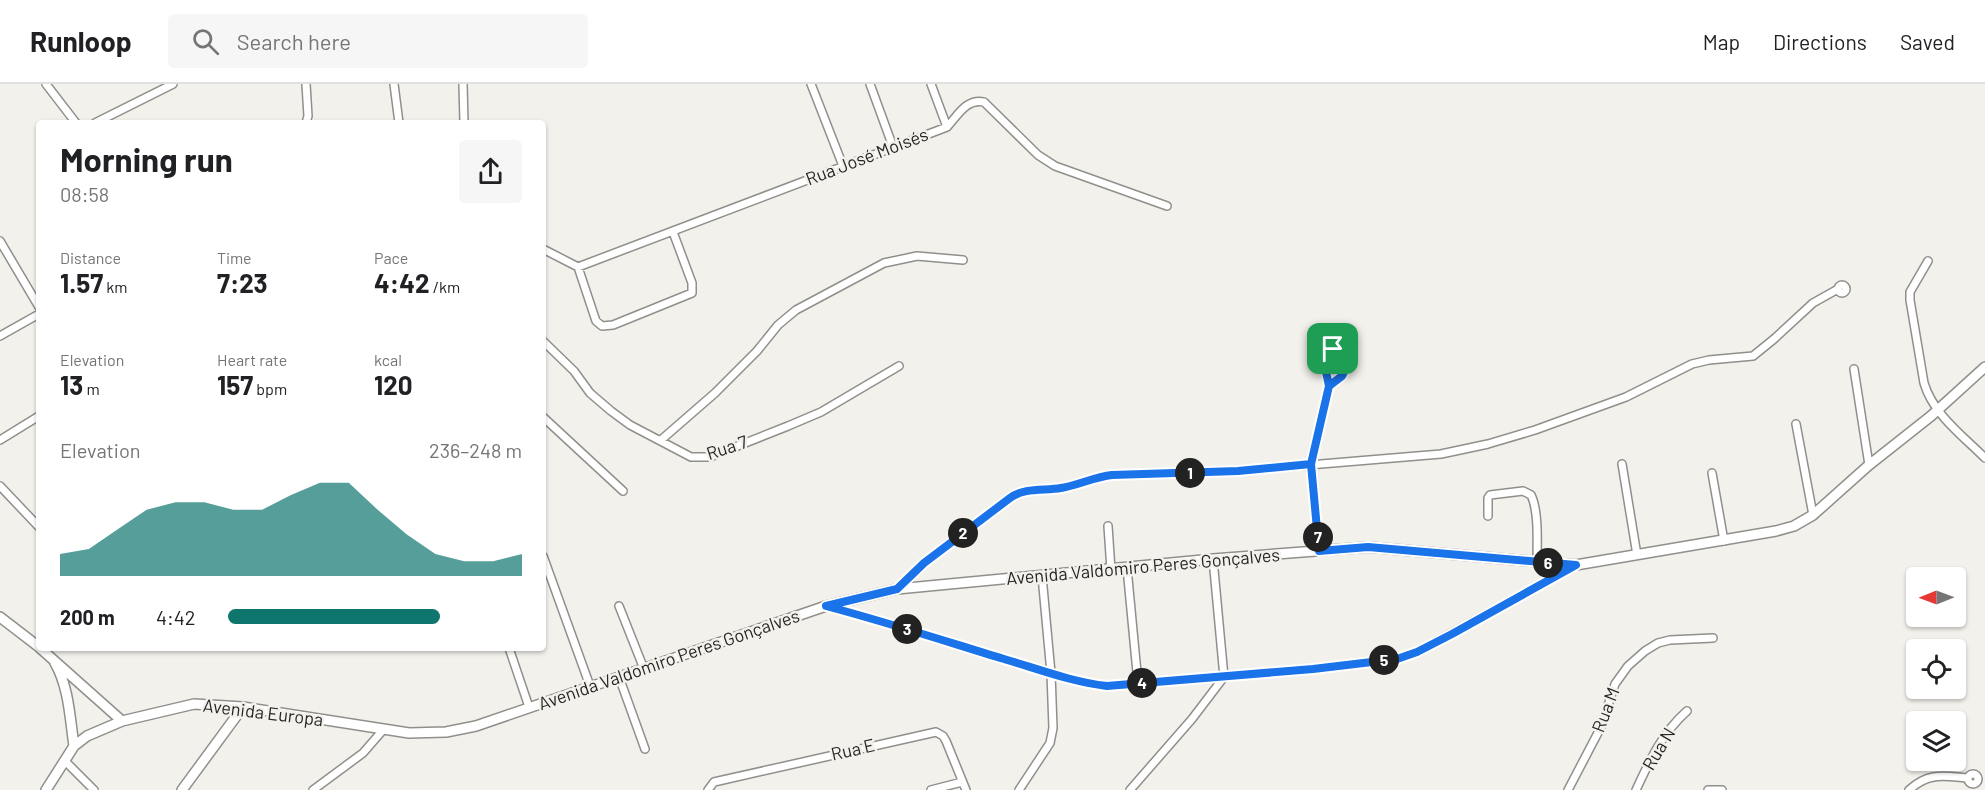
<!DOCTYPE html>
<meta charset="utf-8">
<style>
body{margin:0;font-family:Barlow,sans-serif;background:#f6f6f6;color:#202124;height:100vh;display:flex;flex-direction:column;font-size:22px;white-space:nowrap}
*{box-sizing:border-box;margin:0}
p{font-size:20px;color:#757577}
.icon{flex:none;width:33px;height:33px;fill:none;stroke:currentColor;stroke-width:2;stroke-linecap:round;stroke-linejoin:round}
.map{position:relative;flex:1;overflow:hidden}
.details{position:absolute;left:36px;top:36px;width:510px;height:531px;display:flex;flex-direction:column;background:#fff;border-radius:6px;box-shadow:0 2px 4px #0004}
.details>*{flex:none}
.needle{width:39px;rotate:269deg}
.buttons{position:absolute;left:1906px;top:483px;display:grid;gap:12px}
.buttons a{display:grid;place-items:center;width:60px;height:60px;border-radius:6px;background:#fff;box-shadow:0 2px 4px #0004;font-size:30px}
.pin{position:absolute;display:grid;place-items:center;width:51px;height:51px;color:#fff;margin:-26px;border-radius:12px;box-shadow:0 3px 9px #0006}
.km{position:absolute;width:30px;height:30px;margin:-15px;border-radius:50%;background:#222;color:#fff;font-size:16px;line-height:30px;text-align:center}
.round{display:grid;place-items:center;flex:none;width:63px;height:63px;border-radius:6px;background:#f6f6f6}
.overview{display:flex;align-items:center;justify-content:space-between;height:102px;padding:0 24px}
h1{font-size:33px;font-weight:700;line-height:45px}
.metrics{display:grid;grid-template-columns:repeat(3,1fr);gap:9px;height:102px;padding:6px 24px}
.metrics div{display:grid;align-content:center}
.metrics b{font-size:26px;font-weight:700}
.metrics small{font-size:16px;font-weight:400}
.metrics p{font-size:16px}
.chart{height:168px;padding:12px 24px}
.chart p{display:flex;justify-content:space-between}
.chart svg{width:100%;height:108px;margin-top:6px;fill:#0f766e;opacity:.7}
ul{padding:0 24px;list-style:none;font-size:20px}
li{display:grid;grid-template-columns:96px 72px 1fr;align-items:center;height:45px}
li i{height:15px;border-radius:8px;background:#0f766e}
header{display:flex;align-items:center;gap:36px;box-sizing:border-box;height:84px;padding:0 30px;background:#fff;border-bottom:2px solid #e0e0e0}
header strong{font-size:28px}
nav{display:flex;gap:33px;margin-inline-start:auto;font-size:21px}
.search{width:420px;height:54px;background:#f6f6f6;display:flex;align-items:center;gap:15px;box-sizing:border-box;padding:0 21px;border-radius:6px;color:#757577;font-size:22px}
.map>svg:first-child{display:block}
.green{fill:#bdecd2}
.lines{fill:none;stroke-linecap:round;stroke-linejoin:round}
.street-casing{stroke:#918f8b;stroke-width:10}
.secondary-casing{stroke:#918f8b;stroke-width:12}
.street{stroke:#fff;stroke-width:7}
.secondary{stroke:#fff;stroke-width:9}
.route-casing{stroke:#fff;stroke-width:12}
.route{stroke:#1a73e8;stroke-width:8}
.labels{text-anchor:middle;stroke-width:5;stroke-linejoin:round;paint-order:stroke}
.street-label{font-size:18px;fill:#272625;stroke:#f3f1ec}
</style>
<header>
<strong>Runloop</strong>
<div class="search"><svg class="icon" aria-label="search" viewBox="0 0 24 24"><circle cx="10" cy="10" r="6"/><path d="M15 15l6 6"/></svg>Search here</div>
<nav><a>Map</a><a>Directions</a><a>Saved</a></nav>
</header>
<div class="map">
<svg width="1985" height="706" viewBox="0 0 1985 706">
<rect width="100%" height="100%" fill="#f3f1ec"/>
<path class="green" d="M1332,270L1340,271L1344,276L1343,286L1331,298L1327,277Z"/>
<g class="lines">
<defs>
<path id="street" d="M46,0L76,39
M394,0L399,39
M463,0L464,39
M811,0L843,82
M870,0L893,63
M931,0L947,43
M95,39L173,0
M306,39L308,32L306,0
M0,157L39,223
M543,165L578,183L947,43C958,31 967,14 984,18L1038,71L1055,82L1167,122
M1928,177L1910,208V216L1924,299C1933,330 1963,352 1985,374
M578,183L596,237L602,242L613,241L692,209V199L673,148
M1838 205a4 4 0 1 1 8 0a4 4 0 1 1-8 0Z
M0,252L39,230
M543,257L574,287L590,309L611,327L630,341L691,373H710L788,342L821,328L899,282
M1854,285L1869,381
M543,333L623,407
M1796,340L1813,431
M0,356L39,332
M661,356L715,309L757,267L778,241L796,226L884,179L917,172L963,176
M1622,380L1637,471
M1712,389L1724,457
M0,402L39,443
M1488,432V414L1490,411L1523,407L1531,411C1539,427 1537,460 1537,478
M1108,442L1111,486
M1319,467L1311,380L1329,302L1325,278L1329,267L1338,265L1345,271C1350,286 1341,293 1329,302
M543,472L590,602
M1127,484L1138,599
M897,505L924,479L1010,414C1025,402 1048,407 1066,403C1082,400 1096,393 1112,391L1238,387L1441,370L1488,360L1535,346L1626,313L1692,280L1709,276L1753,272L1774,255L1813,219L1838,205
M619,522L644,585
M826,522C886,538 945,557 1004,575C1038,585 1072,598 1107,602L1313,585L1397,575L1417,568L1576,481
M509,564L529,623
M619,593L645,665
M66,678L94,706
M1968 695a5 5 0 1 1 10 0a5 5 0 1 1-10 0Z
M313,706L363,669L383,646
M708,706L714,698L936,648L943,652L946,657L966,706
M931,706L962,698
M1019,706L1050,659L1053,644L1051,589L1042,492
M1130,706L1192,635L1224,593L1213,475
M1568,706L1601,643L1615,600L1628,582L1645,567L1658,559L1670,556L1713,554
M1636,706C1650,676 1662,649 1687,627
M1708,706H1722
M1909,706C1929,688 1943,692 1968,694"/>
<path id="secondary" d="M0,533L39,563
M40,564L122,637
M55,579C69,603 70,635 74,662
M46,706L74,662L87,652L122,637L194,620L243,623L409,649L446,648L476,642L826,522L897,505L1213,475L1368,463L1576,481L1776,447L1794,442L1813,431L1869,381L1931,332L1985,283
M182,706L243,623"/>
</defs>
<use href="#street" class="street-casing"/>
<use href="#secondary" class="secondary-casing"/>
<use href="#street" class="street"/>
<use href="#secondary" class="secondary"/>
</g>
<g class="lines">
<defs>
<path id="route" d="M1333,265L1328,268L1324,278L1329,302L1311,380L1238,387L1112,391C1094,393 1079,401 1061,404C1044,407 1025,403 1010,414L924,479L897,505L826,522C886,538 945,557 1004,575C1038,585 1072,598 1107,602L1313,585L1397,575L1417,568L1452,550L1576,481L1368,463L1319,467L1311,380L1329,302L1342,292L1346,284L1347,275L1343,268L1333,265"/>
</defs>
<use href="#route" class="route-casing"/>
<use href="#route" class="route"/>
</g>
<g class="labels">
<g class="street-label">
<text transform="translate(867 73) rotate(-21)" y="6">Rua José Moisés</text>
<text transform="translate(727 364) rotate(-18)" y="6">Rua 7</text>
<text transform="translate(1143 483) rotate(-5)" y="6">Avenida Valdomiro Peres Gonçalves</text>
<text transform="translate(669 576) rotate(-19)" y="6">Avenida Valdomiro Peres Gonçalves</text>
<text transform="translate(1606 626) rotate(-69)" y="6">Rua M</text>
<text transform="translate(263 629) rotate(7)" y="6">Avenida Europa</text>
<text transform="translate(1659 665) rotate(-59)" y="6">Rua N</text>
<text transform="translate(853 666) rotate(-13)" y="6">Rua E</text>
</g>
</g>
</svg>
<div class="buttons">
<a><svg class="needle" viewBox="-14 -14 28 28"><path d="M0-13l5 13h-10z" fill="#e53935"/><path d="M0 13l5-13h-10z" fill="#757577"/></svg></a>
<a><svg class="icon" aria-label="locate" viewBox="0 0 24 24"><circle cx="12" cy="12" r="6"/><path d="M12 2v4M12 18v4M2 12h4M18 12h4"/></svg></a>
<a><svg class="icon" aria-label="layers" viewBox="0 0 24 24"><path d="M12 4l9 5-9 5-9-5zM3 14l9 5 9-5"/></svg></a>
</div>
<div class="pin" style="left:1333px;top:265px;background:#1e9e55"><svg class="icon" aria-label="arrive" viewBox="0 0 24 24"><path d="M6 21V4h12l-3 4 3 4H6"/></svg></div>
<b class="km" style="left:1190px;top:389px">1</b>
<b class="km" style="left:963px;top:449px">2</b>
<b class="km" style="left:907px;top:545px">3</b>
<b class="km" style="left:1142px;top:599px">4</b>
<b class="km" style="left:1384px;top:576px">5</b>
<b class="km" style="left:1548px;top:479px">6</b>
<b class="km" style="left:1318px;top:453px">7</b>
<section class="details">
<div class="overview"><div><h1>Morning run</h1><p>08:58</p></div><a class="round"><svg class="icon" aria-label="share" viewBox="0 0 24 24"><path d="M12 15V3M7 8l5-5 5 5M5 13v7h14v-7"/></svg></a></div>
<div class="metrics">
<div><p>Distance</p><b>1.57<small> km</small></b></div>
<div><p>Time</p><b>7:23</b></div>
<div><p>Pace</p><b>4:42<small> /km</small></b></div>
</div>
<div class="metrics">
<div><p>Elevation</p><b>13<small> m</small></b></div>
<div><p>Heart rate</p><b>157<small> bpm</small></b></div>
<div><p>kcal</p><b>120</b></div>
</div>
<div class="chart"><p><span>Elevation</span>236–248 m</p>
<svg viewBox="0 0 160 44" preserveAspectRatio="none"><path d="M0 44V35L10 33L20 25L30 17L40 14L50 14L60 17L70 17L80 11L90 6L100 6L110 17L120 27L130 35L140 38L150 38L160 35V44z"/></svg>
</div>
<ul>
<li><b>200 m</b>4:42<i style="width:72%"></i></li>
</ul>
</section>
</div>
